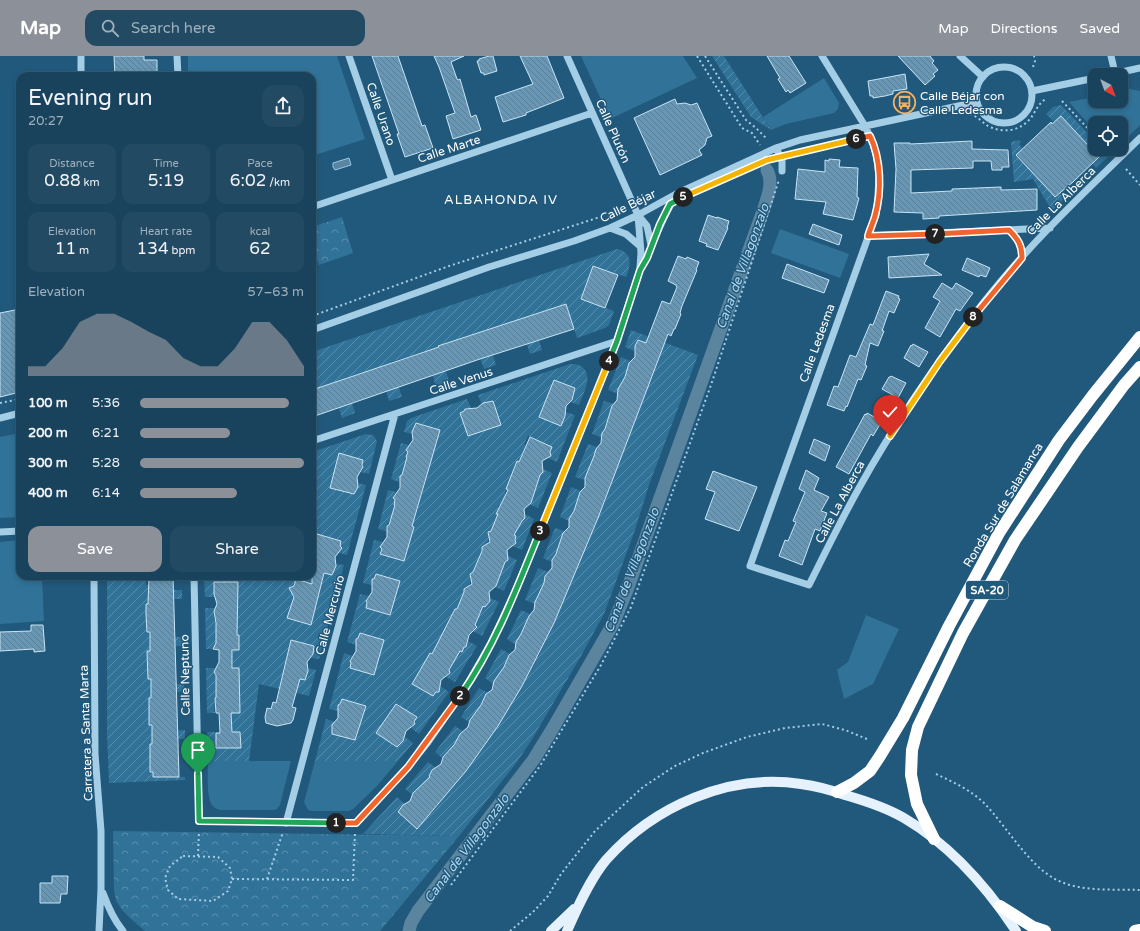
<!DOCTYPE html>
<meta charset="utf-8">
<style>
body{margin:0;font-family:"Varela Round",sans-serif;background:#224a63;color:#f1f3f6;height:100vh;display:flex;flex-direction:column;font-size:15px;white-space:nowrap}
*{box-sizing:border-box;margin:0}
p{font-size:13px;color:#9fb0bc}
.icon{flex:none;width:22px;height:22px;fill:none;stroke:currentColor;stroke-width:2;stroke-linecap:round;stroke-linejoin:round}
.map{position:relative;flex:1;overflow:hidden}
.side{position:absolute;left:16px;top:16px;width:300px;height:508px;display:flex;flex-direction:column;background:#19435d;border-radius:12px;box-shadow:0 2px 6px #0003,0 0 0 1px #375c72}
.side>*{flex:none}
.needle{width:26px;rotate:139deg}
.fabs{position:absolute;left:1088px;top:12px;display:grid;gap:8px}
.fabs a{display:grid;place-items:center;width:40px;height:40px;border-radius:8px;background:#19435d;box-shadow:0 2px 6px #0003,0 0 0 1px #375c72;font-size:20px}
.pin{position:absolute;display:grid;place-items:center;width:34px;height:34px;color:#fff;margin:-41px -17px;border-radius:50% 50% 50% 0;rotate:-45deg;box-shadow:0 0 4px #0007}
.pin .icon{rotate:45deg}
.km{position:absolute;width:20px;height:20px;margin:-10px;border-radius:50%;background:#222;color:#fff;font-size:11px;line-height:20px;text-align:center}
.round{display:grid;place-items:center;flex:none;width:42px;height:42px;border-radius:12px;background:#224a63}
.headline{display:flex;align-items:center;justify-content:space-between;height:68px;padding:0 12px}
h1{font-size:22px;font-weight:600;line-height:30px}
.stats{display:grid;grid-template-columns:repeat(3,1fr);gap:6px;height:68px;padding:4px 12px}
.stats div{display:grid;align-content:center;border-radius:10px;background:#224a63;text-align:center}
.stats b{font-size:17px;font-weight:600}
.stats small{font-size:11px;font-weight:400}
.stats p{font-size:11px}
.chart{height:112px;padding:8px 12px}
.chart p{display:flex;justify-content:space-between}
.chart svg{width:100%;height:72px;margin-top:4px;fill:#8c9099;opacity:.7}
.action{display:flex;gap:8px;margin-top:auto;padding:8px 12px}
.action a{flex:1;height:46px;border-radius:12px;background:#8c9099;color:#fff;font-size:16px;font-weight:600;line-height:46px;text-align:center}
.action a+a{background:#224a63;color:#f1f3f6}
ul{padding:0 12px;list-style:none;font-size:13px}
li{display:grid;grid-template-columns:64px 48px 1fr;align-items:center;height:30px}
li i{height:10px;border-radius:5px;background:#8c9099}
header{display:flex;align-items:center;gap:24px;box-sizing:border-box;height:56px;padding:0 20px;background:#8c9099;color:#fff}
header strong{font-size:19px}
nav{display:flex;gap:22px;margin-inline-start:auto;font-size:14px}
.search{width:280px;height:36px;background:#224a63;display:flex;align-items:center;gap:10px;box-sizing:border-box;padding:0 14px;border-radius:12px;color:#9fb0bc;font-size:15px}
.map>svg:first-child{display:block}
.grass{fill:#317298}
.forest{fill:url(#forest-crowns)}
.garden{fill:url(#garden-furrows);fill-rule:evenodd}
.water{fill:url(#water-ripples);stroke:#98cae7}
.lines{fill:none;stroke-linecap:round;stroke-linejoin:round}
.canal{stroke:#5b849e;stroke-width:13}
.building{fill:url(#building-back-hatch);stroke:#c7e4f5}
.path{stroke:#a4cde6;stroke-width:2;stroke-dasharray:2 3;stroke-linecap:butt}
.minor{stroke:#a4cde6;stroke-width:7}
.major{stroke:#e5f2fd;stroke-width:10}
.highway{stroke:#fff;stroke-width:12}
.split-1-casing{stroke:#fff;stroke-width:8}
.split-2-casing{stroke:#fff;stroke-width:8}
.split-3-casing{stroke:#fff;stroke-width:8}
.split-4-casing{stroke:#fff;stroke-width:8}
.split-5-casing{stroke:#fff;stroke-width:8}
.split-6-casing{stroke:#fff;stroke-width:8}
.split-7-casing{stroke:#fff;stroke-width:8}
.split-8-casing{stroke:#fff;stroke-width:8}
.split-9-casing{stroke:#fff;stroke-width:8}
.split-1{stroke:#22a559;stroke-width:5}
.split-2{stroke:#f0652b;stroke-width:5}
.split-3{stroke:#22a559;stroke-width:5}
.split-4{stroke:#f5b400;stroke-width:5}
.split-5{stroke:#22a559;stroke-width:5}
.split-6{stroke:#f5b400;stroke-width:5}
.split-7{stroke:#f0652b;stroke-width:5}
.split-8{stroke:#f0652b;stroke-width:5}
.split-9{stroke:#f5b400;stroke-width:5}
.labels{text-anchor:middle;stroke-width:3;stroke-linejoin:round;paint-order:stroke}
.shield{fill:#21597c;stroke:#bccdd8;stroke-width:1}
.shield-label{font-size:11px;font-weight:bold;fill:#fff}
.poi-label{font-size:12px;fill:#fff;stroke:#21597c;text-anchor:start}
.street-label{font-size:12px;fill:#fff;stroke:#21597c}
.neighbourhood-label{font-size:13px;letter-spacing:1px;fill:#fff;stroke:#21597c}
.water-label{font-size:13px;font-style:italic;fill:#afd7ee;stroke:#21597c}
</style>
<header>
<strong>Map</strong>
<div class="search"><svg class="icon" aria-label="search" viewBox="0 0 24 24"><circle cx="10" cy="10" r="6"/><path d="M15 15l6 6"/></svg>Search here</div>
<nav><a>Map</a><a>Directions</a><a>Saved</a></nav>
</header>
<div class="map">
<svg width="1140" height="875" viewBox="0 0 1140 875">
<defs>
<pattern id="forest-crowns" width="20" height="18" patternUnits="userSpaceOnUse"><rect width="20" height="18" fill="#317298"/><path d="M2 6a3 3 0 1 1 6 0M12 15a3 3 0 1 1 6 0" fill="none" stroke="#5a8ead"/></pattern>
<pattern id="garden-furrows" width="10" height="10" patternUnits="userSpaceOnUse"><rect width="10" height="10" fill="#317298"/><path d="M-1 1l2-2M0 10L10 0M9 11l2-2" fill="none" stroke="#5a8ead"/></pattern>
<pattern id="water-ripples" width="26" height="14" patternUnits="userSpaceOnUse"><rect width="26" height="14" fill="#5b849e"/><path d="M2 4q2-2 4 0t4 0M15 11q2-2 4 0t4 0" fill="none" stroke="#546b79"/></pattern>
<pattern id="building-back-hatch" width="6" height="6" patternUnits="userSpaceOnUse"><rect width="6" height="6" fill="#6797b4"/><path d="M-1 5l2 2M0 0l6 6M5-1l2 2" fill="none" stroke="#5e7d90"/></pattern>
</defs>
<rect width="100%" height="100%" fill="#21597c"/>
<path class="grass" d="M188,0H337L365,83L312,100V20H188Z
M581,0H683L697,22L610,63Z
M824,22L839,47L838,53L834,57L786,68L771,74L763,61Z
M1130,33L1140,35V69L1121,88V67H1095V75L1069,46L1095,41V45H1121V35Z
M780,173L849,198L840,222L771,197Z
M20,377V461L0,462V381Z
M20,484V520H42L44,565L0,568V486Z
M866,559L899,573L873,628L844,643L837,614L848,606Z
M208,705H291L280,749L277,753L274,754H220C217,753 214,752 212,749C206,740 208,716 208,705Z
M315,705H398L377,730L353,753L349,755H312L308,754L304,746Z"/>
<path class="forest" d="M342,161L353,197L319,209L312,188V171Z
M113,775L459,780L380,875H145L131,863L122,854L116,844L114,834Z"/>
<path class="garden" d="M712,0H724L771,74L751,61Z
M1061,49L1095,85V93H1102L1109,100L1096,112L1092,107L1099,101L1085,86L1067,102L1074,75L1061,60L1054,66L1046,58L1053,51Z
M1019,84L1021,86L1019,88L1024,94L1041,126L1054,141L1062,135L1067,140L1052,155L1033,123L1014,126L1011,86Z
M617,193C633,196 631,210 626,221L593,210L581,243L614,255L609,269L605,272L577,282L566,248L532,259L542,294L530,298L519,264L485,274L496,309L484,313L472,279L438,290L449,325L436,330L425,295L391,306L402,341L389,345L379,311L345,322L355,357L342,362L331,328L312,334V296Z
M631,274L698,299L649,429L635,474L604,558L581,600L531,685L517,706L459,780L363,778L397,741L405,748L398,757L417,773L425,764L424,762L429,757L431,758L439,748L420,731L413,739L405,733L428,706L436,712L432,714L429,721L448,736L456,727L455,725L462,720L469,711L443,703L435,696L455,670L463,675L459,681L477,699L496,672L473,661L469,666L461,661L479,632L488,637L485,640L484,643L504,660L497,622L493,628L485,622L501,593L510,598L508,601L506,608L528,619L534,608L532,607L536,600L538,601L543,589L521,578L517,584L515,588L507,583L521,554L530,558L528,562L526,569L549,578L562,548L539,538L535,548L525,544L538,512L548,516L545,520L544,527L567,536L572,525L571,524L574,517H575L580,506L557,496L552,504V506L543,502L555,472L565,475L562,482L584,495L597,465L574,455L569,463V465L560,461L571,431L581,435L579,439L578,445L601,454L606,443L604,442L609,435L613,423L588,418L585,424L575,421L588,388L597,391L595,398L617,411L629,380L606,371L602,377L601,381L592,378L604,345L614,348L634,367L618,333V338L608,334L621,301L630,305L628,311L650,324L662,293L639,284L634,295L625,291Z
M570,308C574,308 579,308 582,311C594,320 583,338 579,349L570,346L575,332L554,324L540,361L561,369L565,360L566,356L575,359L557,406L548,402L550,399L552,391L528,380L524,388L526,389L519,406L517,405L513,413L538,424L540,419L543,417V413L552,417L538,452L529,448L508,428L506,433H507L505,435V439L507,440L501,449L498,450L499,453H498L496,457L520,468L524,463L525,458L534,463L522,494L512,490L516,480L493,470L491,475L488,476V480H490L486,490H484L482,491L480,500L503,510L507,504L508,500L517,504L504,535L495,531L497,528V526L472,522L468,532L466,531L464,533V536L462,541L485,551L490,546V542L499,546L482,580L473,575L475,572V569L477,564L455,553L439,584L461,595L467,589L468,585L477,590L455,626L446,621L449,618L452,609L431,597L412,627L433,640L436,636L439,634L440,630L449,636L419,678L411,672L414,669L417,661L396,648L377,677L400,687L403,685L405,681L413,687L398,705H315L326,663L335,666L332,669V678L355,684L366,651L340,648L338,651V655L329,653L344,597L352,600L350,603V612L373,618L358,582L356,584V589L347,586L360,538L369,540L366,543V552L389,559L399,525L376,518L372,525V529L363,527L374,484L383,486L381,489L380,498L404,505L414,471L390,464L386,471V475L378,473L388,434L396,436L394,440V449L417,455L427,421L404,414L400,421L399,426L391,423L401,387L409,389L407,392V401L430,408L440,374L417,367L413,374L412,378L404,376L407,365L411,362L467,343L471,352H467L460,357L468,380L501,369L493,345L485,346L482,349L478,339Z
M366,378L373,379L377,385L369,418L361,416L363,413V404L358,403L335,414L330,431L354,438L355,433L358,431V427L366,429L347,499L339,497L341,493L340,490L341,485L318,478L312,498V396Z
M336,508L344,509L319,603L311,602L313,598L314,590L292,584L283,618L305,624L308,617V612L316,614L309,640L259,628L249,705H208L207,676H216L217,692L241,691L240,676H232L231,657H240L215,642L214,655L215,657H207L206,612H216L215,616L216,627H239C230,607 230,599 239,579H216V593H206L205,552H215L214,555L215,567H237L214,534V541H205L204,520H312V513L332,519L336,512ZM294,530L310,569L287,562L291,550L301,552L291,531Z
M107,520H146V529H149V534H182V543H149L147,575L150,576V581H183V590H150V595H147L148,622L151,623V628H184V636H151V642H149V651H152L149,661V669H152V675L185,674V683H152V688L150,689V697L153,698V721H185V724L109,727L107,679Z"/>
<path class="water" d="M349,102L351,109L335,114L333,111V107Z"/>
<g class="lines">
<path class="canal" d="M409,875L411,867L418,855L534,703L553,672L613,568L627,534L763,155C767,142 774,127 767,114"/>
</g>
<path class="building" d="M114,0H144V4H157V16H153V20H115Z
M372,0H398L422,70L425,69L433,92L405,101L397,78H399Z
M434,0H464L451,6L457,23L458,24L460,23L471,61L476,59L481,74L453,83L446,60L455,57L439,11Z
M489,0H493L497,15L484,19V17H481L477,5H479V3Z
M520,0H547L564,42L526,57V59L503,66L495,41L533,28Z
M767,0H789L806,27L790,37L788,34L786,36L778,23L780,22Z
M898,0H930L934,5L932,7L938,14L933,18L935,20L925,29Z
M905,18L907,33L893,35V38L885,40L873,42V40H870L868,25Z
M675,43L677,48L685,47L691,49L697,47L712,80L707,82L705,89L699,94L702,99L660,119L634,62Z
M1061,60L1099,101L1073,126L1055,141L1016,99L1051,66L1052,68Z
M972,85V93L1008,94L1009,111H1002V114H992L991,105H973V112L911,114V137L952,135V133L1001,131V134L1037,133V154L939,160V162L923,163V157L894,156L896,113L894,87H910V88Z
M829,103L840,104L839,111L858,112L857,141L859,142L853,164L823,158L826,146L795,143L798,113L825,116V104L829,105Z
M708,159L717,162V161L729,165L727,172H728L718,194L706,190L707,188L699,185Z
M813,168L842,179L839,189L809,178Z
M929,198L924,208L942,219L889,222L888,201Z
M678,200L686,203L687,201L699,206L696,214H697L682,250L680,257L681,258L675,273H674L671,280L668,278L598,462L554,567L522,630L498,670L466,715L417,773L398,756L403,749L410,745L413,737L430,721L429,720L432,714L441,708L443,701L454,689L460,678L468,671L470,664L481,649L486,638L492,634L494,625L504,611L509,599L515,594L516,586L521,578L529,560L534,554L535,546L544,527L545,520L552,512V504L556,498L563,477L569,471V463L574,455L580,436L585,431V422L594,400L596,393L601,387L602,377L605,373L612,350L617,344L618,333L625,321L629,307L635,301V290L638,284L646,287L662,245L670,248L677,231L676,230V229L668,225Z
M967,202L990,212L986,221L980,219L979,221L962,214Z
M787,208L829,224L824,237L782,222Z
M593,210L618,219L605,252L581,243Z
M942,227L952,233L956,227L973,237L960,255L956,253L940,281L925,272L940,245L933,241Z
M886,235L899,240L898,242L900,243L894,257L889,255L882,275H884L878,290L870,287L865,309L867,310L861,324L858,323L847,351L846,350L844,355L827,349L834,330L838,331L850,299L856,301L870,268L873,269Z
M566,248L574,273L480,303L312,361V334L439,291L438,290Z
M20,253V336L0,341V257Z
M913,288L928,296L919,311L904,302L911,289L912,290Z
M891,320L906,327L898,342L882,333L889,321H890Z
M554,324L575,332L572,344L566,350L565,360L561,370L539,361Z
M493,345L501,369L468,380L460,357L464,355L465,353L477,352L483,347Z
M867,357L882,365L873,380L871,378L849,418L836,411L865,358L866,359Z
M416,367L440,374L412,470L414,471L404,505L380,498L382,493L380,491L387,481V470L389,469L395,449H394L395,443L393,442L400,432V420L402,419L407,401H406L408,396L406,394L413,384L412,376Z
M530,381L552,391L550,396L551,400L542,405L543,416L540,419L531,447L524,453L525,462L522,465L514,479L516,480L515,484L516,487L507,494L508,504L505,506L496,530L489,536L490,545L485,551L483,550L475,569L477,571L469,579L466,591H464L462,596L460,595L449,614L450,617L441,624L439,636H436L433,640L412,628L430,597L432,598L455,553H457L464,536V533L472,528L470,518L473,516L482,495V491L490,486L488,476L491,475L498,458H496L508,434L506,433L517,405L519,406Z
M814,383L830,390L825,405L809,397Z
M339,397L363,404L362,409L363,411L357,421L358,431L354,438L330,432Z
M806,414L819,422L814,434L829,441L821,455L827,457L820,475L815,473L802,509L779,500L785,484L788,485L796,466L793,465L805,436L799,433Z
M713,415L757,431L739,475L705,463L715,436L706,433Z
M317,478L341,485L340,490L342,492L335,501L336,510L332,519L324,517L311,569L287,562L294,541L289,532L294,530L296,523L312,528V498Z
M376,518L400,525L390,559L366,552L367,547L366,545L372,536V523H374Z
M149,520H173L179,721H153V716H150V688H152V669H149V642H151V623H148L147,595H150V576H147L146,558V548H148Z
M214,526H238L237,579H239V594H232V612H239L240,657H231L232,676H240L241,692H216V677H220L219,657H216L215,642H216V619L214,616L219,606V594L213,593L216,587V567L214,555L217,548L214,538Z
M31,569H43L45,595L34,596V593L0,595V576L31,575Z
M360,577L384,584L374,619L350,612L351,607L350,605L356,595V583L358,582Z
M291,584L314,590L313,598L307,606L308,615L305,624L300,623L292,651L296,652L293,664L291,667L277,670L266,667L265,661L267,652L271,653L273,646L276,647Z
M342,643L366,650L355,684L332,678V669L338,662V649L340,648Z
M396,648L417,661L414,666L415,668L406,675L403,685L397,691L376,677Z
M52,820H68L67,838H61L60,847H40V827H52Z"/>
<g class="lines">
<path class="path" d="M697,0L742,72L752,77L760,89
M705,0L746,64L756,72L766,82
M1033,11L1035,5L1034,0
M1062,45L1095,80
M970,58C977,60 982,66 988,70C1002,77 1018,76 1029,64C1035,58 1037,48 1046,43
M1107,93L1112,98
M799,96L832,88
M1126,113L1140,129
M312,260L449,210L600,161
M0,347L20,343
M936,718C953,726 971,734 985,748C1007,771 1030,812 1059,825C1083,836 1114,833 1140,834
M183,800L218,801L230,812L232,823L228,835L213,845L178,843L168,834L165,822L170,810Z
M198,800L199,775
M232,823L353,824L355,777
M267,823L283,776
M451,829L540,710L601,609L631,551L711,329L779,124
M510,875L533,856L548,840L561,818L595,775L643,731L675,710L703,697L747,681L785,672L822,668L845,674L867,683"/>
<path class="minor" d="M81,0V20
M177,0L178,20
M349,0L392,124
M567,0L638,159L641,197L640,211
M822,0L865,70L873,87L877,103L879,119L878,140L876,159L750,510L809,529C825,497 841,464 859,432C895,367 938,305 984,246C1030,187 1086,135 1140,82
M960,0L983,21
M1111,0L1115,17
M976 39a28 28 0 1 1 56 0a28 28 0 1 1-56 0Z
M1108,19L1140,12
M1032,35L1095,22
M776,92L782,104V115
M312,151L592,57
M638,159L647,170L651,189
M610,172L626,178L640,190
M1009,174C1018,183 1022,189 1022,202
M868,180L1050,172
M312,274L489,211L574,185L610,172L638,159L678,137L776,92L800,84L977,46
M0,362L20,357
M312,385L617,285
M0,476L20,475
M94,520L95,698L101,775V833L99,875
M194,520L199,765L356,767L408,711L428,686L464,634L491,587L515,536L613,296L640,214C654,189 661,161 678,137
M286,767L395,358
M103,837C108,851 114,864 123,875"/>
<path class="major" d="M551,875L574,853
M567,875C577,852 590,823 606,804C654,750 729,717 801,728C816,730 831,734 845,739C866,745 885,751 904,762C950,789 987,831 1016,875"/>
<path class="highway" d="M837,736L854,727L870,715L880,700L903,662L949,570L999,477L1059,384L1093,339L1140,281
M934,783L917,748L911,719L912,694L918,671L963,577L1015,484L1078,391L1124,329L1140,311
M1000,850L1033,871L1045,875
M1135,875L1140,874"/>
</g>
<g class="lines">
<defs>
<path id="split-1" d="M198,718L199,765L336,767"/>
<path id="split-2" d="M336,767H356L408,711L460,640"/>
<path id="split-3" d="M460,640C495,590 517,532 540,475"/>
<path id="split-4" d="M540,475L609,305"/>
<path id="split-5" d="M609,305L617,285L640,214L647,202L660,168L670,148L683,141"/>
<path id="split-6" d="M683,141L767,104L856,83"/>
<path id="split-7" d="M856,83L870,80C881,103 882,135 875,160C873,167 870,173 868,180L935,178"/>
<path id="split-8" d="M935,178L1009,174C1018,183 1022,189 1022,202L973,261"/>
<path id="split-9" d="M890,380L940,305L973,261"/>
</defs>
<use href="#split-1" class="split-1-casing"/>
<use href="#split-2" class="split-2-casing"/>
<use href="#split-3" class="split-3-casing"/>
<use href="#split-4" class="split-4-casing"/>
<use href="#split-5" class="split-5-casing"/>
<use href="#split-6" class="split-6-casing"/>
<use href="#split-7" class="split-7-casing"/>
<use href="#split-8" class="split-8-casing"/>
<use href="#split-9" class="split-9-casing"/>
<use href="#split-1" class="split-1"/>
<use href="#split-2" class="split-2"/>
<use href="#split-3" class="split-3"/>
<use href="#split-4" class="split-4"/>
<use href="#split-5" class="split-5"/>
<use href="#split-6" class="split-6"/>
<use href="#split-7" class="split-7"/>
<use href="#split-8" class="split-8"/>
<use href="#split-9" class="split-9"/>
</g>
<defs>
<symbol id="bus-ring" viewBox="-11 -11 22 22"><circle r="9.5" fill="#21597c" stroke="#f3b165" stroke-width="1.5"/><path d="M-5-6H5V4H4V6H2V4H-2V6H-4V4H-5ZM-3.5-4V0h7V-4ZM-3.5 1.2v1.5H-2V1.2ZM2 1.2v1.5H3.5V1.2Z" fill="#f3b165"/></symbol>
</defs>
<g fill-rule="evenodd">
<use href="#bus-ring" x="892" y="34" width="25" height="25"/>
</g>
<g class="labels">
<rect class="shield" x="966" y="525" width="42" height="18" rx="3"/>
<g class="shield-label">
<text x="987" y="538">SA-20</text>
</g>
<g class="poi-label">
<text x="920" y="44">Calle Béjar con<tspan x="920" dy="14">Calle Ledesma</tspan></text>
</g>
<g class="street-label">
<text transform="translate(381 58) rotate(71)" y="4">Calle Urano</text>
<text transform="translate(613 75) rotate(66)" y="4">Calle Plutón</text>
<text transform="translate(449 93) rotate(-18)" y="4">Calle Marte</text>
<text transform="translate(1061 145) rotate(-45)" y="4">Calle La Alberca</text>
<text transform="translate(628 150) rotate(-26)" y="4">Calle Béjar</text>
<text transform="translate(817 287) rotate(-70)" y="4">Calle Ledesma</text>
<text transform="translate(461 325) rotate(-18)" y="4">Calle Venus</text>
<text transform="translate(840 446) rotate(-62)" y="4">Calle La Alberca</text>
<text transform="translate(1003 449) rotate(-59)" y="4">Ronda Sur de Salamanca</text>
<text transform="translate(330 559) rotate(-75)" y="4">Calle Mercurio</text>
<text transform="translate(185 619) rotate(-91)" y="4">Calle Neptuno</text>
<text transform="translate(86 677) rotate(-92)" y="4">Carretera a Santa Marta</text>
</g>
<g class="neighbourhood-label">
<text x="501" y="148">ALBAHONDA IV</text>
</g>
<g class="water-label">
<text transform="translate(742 210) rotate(-70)" y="5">Canal de Villagonzalo</text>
<text transform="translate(631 514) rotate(-69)" y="5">Canal de Villagonzalo</text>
<text transform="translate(466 792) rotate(-53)" y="5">Canal de Villagonzalo</text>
</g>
</g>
</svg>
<div class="fabs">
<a><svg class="needle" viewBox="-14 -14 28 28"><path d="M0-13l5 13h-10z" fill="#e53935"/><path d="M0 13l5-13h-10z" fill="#9fb0bc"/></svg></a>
<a><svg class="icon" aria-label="locate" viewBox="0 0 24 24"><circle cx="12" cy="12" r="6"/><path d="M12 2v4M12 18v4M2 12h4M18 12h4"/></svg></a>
</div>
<div class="pin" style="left:198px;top:718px;background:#1e9e55"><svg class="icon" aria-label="arrive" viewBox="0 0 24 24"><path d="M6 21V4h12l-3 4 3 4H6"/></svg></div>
<div class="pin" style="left:890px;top:380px;background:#d93025"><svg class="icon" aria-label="check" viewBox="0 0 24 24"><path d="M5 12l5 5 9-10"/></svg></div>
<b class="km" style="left:336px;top:767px">1</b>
<b class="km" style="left:460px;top:640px">2</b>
<b class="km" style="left:540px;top:475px">3</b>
<b class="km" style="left:609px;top:305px">4</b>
<b class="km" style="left:683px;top:141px">5</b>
<b class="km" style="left:856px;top:83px">6</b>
<b class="km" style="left:935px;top:178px">7</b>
<b class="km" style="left:973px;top:261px">8</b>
<section class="side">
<div class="headline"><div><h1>Evening run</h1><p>20:27</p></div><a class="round"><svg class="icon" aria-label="share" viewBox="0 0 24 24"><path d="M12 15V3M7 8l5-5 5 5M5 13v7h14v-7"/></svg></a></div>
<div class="stats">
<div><p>Distance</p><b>0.88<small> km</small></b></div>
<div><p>Time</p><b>5:19</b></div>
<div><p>Pace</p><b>6:02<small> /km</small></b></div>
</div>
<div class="stats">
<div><p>Elevation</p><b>11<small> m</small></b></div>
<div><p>Heart rate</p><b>134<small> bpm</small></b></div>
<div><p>kcal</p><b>62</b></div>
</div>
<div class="chart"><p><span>Elevation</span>57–63 m</p>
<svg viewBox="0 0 160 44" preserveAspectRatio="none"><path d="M0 44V38L10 38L20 27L30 11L40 6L50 6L60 11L70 17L80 22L90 33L100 38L110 38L120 27L130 11L140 11L150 22L160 38V44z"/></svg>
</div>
<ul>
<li><b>100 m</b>5:36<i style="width:91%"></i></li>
<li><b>200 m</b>6:21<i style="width:55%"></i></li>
<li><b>300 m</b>5:28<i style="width:100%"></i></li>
<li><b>400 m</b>6:14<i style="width:59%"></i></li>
</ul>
<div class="action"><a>Save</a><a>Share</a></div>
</section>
</div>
